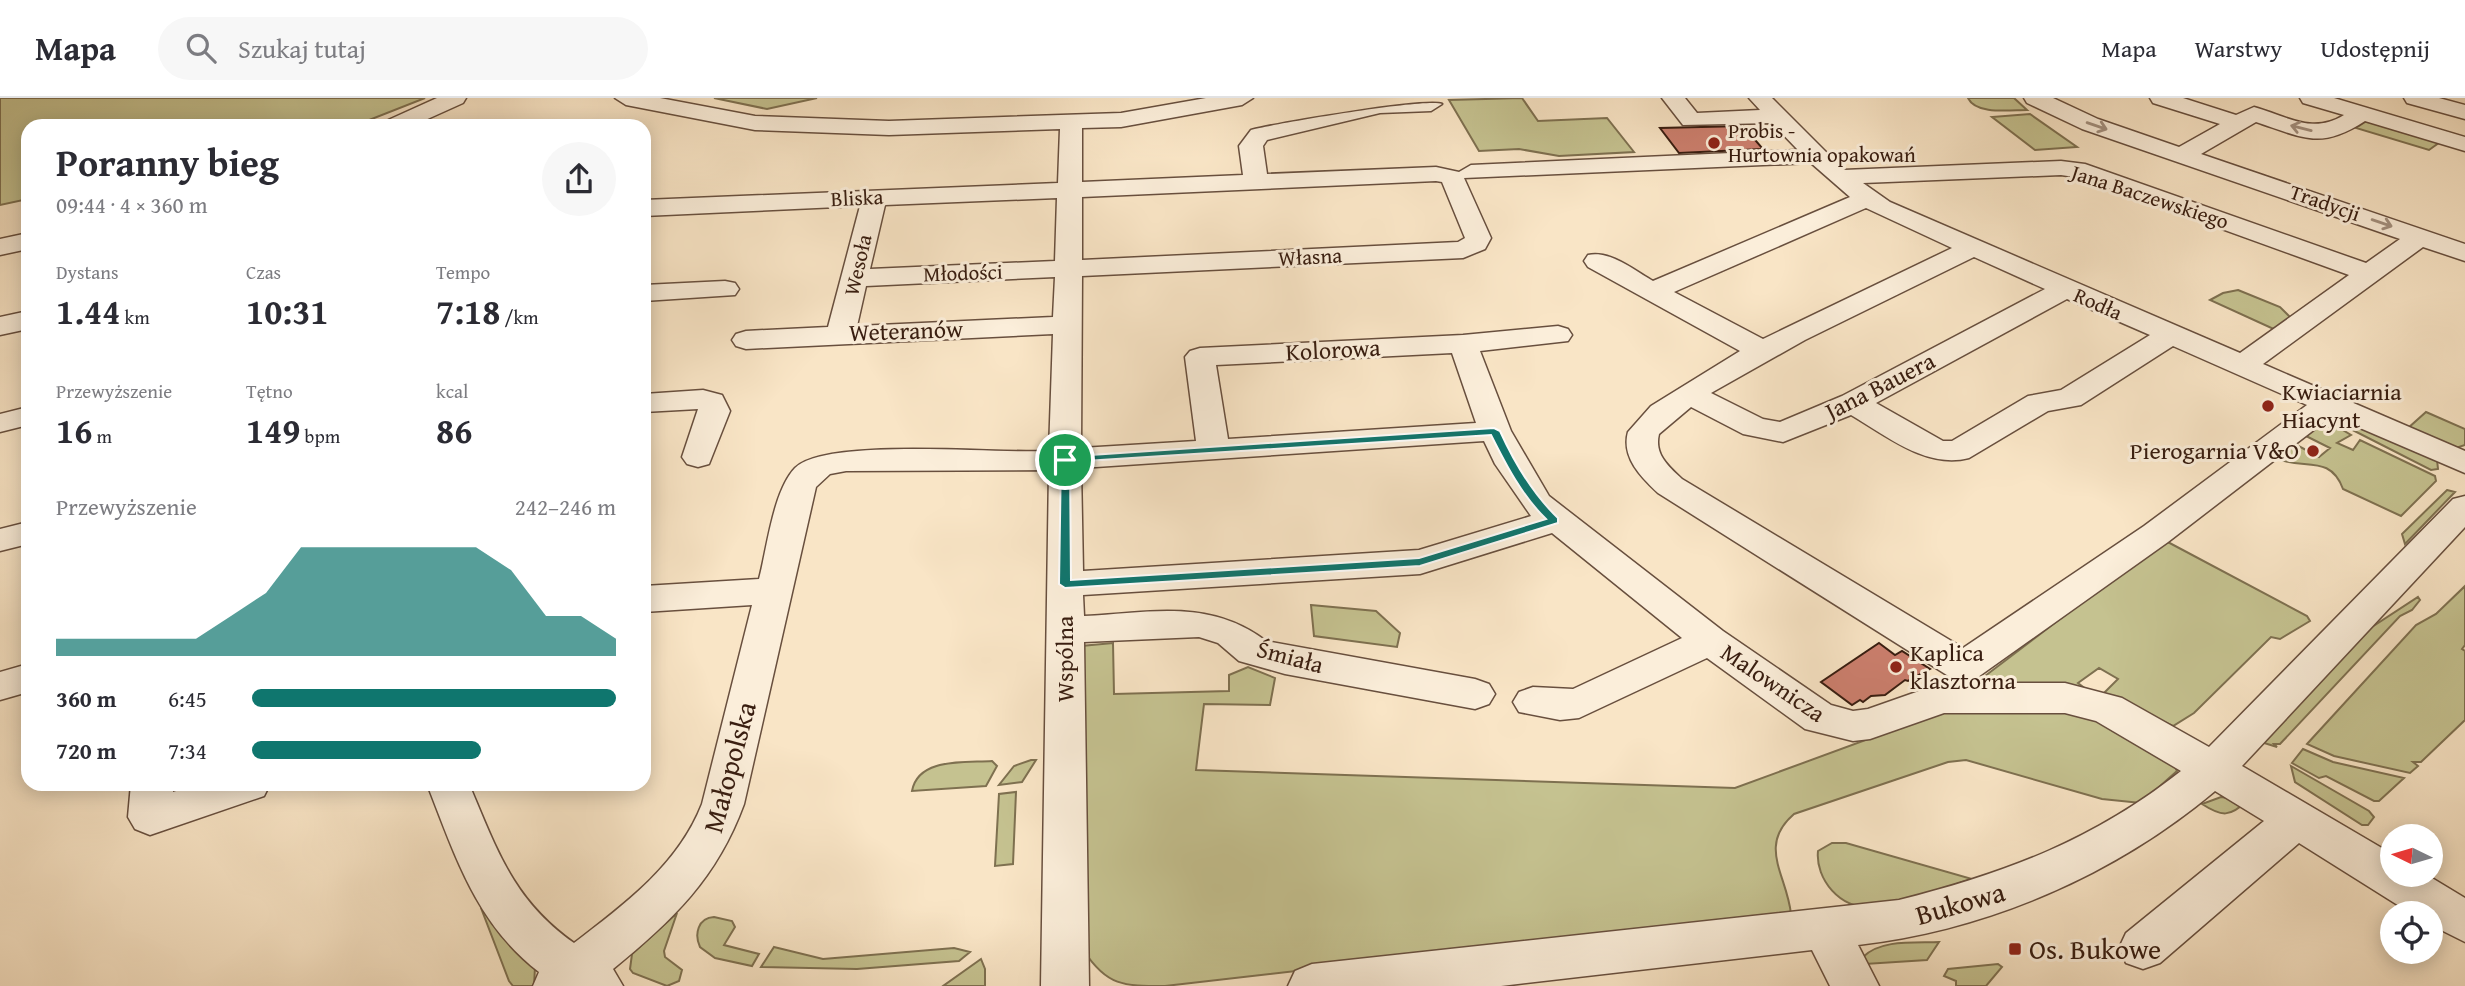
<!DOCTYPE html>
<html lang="pl">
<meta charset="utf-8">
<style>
body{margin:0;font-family:"Gentium Book Plus",serif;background:#f7f7f7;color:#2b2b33;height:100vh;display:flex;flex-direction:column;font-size:26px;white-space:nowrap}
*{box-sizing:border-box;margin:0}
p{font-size:23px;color:#7c7c81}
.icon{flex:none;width:38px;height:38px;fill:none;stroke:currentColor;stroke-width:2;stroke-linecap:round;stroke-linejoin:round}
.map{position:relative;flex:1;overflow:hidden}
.sheet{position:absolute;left:21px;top:21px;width:630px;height:672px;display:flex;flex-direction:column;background:#fff;border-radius:21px;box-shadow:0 4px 18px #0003}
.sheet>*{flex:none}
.needle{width:46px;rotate:275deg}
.controls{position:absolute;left:2380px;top:726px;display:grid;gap:14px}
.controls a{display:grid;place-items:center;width:63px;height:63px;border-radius:50%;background:#fff;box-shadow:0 4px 18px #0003;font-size:35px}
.pin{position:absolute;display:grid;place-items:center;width:60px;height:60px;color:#fff;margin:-30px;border:4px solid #fff;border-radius:50%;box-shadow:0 2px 7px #0007}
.round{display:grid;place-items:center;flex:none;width:74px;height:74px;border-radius:37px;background:#f7f7f7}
.overview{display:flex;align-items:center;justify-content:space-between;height:119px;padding:0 35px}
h1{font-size:38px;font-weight:700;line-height:52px}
.figures{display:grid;grid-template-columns:repeat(3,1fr);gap:10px;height:119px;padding:7px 35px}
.figures div{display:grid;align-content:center}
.figures b{font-size:35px;font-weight:700}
.figures small{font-size:19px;font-weight:400}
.figures p{font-size:19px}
.chart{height:196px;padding:14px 35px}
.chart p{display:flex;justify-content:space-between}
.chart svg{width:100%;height:126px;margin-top:7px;fill:#0f766e;opacity:.7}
ul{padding:0 35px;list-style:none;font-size:23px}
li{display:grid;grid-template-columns:112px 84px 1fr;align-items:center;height:52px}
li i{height:18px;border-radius:9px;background:#0f766e}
header{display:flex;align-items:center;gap:42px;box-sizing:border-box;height:98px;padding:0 35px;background:#fff;border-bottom:2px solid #e1e1e2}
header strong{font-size:33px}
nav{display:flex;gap:38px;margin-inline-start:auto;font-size:24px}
.search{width:490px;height:63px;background:#f7f7f7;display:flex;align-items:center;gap:18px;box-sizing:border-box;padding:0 24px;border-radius:38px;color:#7c7c81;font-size:26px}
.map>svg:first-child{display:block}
.green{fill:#c5c290;stroke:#7e7050;stroke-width:2}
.building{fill:#cc7f6e;stroke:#381d10;stroke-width:2}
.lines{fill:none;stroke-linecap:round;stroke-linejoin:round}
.minor-casing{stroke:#684f3e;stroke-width:3}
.minor{fill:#fbeeda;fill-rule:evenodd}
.oneway{stroke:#a3907f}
.route{fill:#0f766e;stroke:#fff;stroke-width:2;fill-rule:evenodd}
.poi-dot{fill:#8f2418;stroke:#fbeeda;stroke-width:2.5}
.labels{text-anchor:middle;stroke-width:6;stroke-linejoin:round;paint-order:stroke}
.far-poi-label{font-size:21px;fill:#381d10;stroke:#fbeeda;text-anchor:start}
.far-street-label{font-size:21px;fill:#381d10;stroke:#fbeeda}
.street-label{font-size:24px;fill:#381d10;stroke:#fbeeda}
.poi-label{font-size:24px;fill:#381d10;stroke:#fbeeda;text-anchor:start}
.near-street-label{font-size:28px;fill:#381d10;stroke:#fbeeda}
.near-poi-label{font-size:28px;fill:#381d10;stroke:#fbeeda;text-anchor:start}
</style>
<header>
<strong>Mapa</strong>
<div class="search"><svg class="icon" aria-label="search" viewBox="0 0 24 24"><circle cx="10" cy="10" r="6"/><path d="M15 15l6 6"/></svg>Szukaj tutaj</div>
<nav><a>Mapa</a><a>Warstwy</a><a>Udostępnij</a></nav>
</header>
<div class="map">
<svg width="2465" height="888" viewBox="0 0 2465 888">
<rect width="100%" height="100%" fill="#f9e5c6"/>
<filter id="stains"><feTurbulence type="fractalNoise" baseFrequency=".00286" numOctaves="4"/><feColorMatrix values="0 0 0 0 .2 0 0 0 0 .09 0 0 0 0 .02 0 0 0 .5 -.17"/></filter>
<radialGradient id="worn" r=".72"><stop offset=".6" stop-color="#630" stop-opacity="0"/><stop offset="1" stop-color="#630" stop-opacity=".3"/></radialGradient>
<path class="green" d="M0,0H425L354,28H28V101L0,107Z
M714,0H817L767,11Z
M1522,0L1538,23L1607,20L1634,54L1559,58L1519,51L1479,53L1449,2Z
M1968,0H2014L2027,12C2010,12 1976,17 1968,0Z
M2030,16L2077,49L2035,52L1992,19Z
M2368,22L2440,44L2429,52L2356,30Z
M2238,192L2280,209L2291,220L2278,233L2210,202L2223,195Z
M2426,314L2465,331V347L2456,350L2407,331Z
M2329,320H2339L2437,362L2438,371L2431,372Z
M2318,327L2336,328L2351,337L2337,345L2353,352L2360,342L2435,378L2436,383L2401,418L2343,391C2330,355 2302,373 2276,360L2293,345L2319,359L2330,350L2304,337Z
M2447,392L2455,394L2405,446L2402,436Z
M2164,442L2307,518L2310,523L2280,541L2271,539L2194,615L2173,628L2103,596L2118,581L2099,570L2078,585L2087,592L1997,590L1985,578Z
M2465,488V547L2462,551L2465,553V622L2421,664H2413L2418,668L2410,675L2334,658L2307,646L2416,527L2436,516Z
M2418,499L2420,502L2412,512L2400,518L2280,646H2274L2277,649L2261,644L2372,529Z
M1311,507L1376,513L1400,535L1397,549L1314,538Z
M1113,545L1114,596L1229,593V577L1248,569L1275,580L1270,607L1204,606L1196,672L1735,690L1958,608L2086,611L2170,658L2177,673L2141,705L2102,701L1966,662L1948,664L1794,716C1757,748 1787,777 1791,816L1165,888C1123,888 1107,888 1084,853L1081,548Z
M2303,651L2333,664L2404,680L2379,703H2374L2326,678L2319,680L2292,665Z
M1031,662H1036L1022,684L999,687L1014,668Z
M992,663L997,668L986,688L912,693C918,659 966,665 992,663Z
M2291,668L2369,713L2374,719L2368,727H2362L2295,684Z
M1016,694L1013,766L995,768L999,696Z
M2221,699L2247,703C2230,719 2222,719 2202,706Z
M1832,745H1846L1972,781C1940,791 1905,806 1871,809C1841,812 1815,781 1818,753Z
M481,810L535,869L534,888H513L509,883Z
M677,815L664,853L665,859L682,872L679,883L667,888L633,875L630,871L632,856Z
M714,819L732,823L735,829L724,847L759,856L752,868L715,860L700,849C694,836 698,820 714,819Z
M1939,844L1927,862L1865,866L1863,859C1881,841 1915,845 1939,844Z
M774,849L823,861L954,850L970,854L959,863L857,871L761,869Z
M981,861L985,871V888H943Z
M1998,866L2002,869L1986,888H1956V883L1944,878L1948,871Z"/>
<path class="building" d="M1743,28L1763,51L1679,55L1660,30Z
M1879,545L1895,557L1902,553L1930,571L1908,583L1905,582L1885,597L1871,598L1863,604L1860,602L1852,607L1821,584Z"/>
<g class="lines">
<defs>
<path id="minor" d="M437,0H466L463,5L412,28H383L386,23Z
M615,0H660L755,18L889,23L1121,15L1206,0H1253L1242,7L1121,29L1082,30V84L1243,77L1239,48L1251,32C1279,25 1426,0 1442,6L1431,13L1380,15L1267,42L1263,48L1267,76L1436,69L1459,74L1471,67L1798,52L1772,25L1683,27L1662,0H1685L1697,15L1760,12L1749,0H1772L1844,72L2061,63L2085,66L2366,165L2400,141L2082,31L2027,5L2024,0H2053L2098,21L2179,49L2220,26L2153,5L2150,0H2183L2236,17L2254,9C2287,18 2312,37 2344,17L2303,5L2300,0H2334L2465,39V53L2365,23C2320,52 2304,40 2256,24L2201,56L2465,146V163L2423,149L2263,266L2465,353V375L2332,318L2168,444L1978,579L1964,583L1950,579L1658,395C1641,379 1621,359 1628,334L1651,308L1740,253L1588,169L1584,163L1588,157C1610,152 1634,172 1653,183L1850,99L1811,65L1464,80L1491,140L1485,151L1463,160L1082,178L1081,350L1196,343L1185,259L1190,253L1200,250L1463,237L1558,228L1568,231L1572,237L1568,243L1480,253L1511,333L1549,398L1723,533L1831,607L1853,613L1868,611L1942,585H2065L2122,600L2209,649L2453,401L2465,398V429L2242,668L2392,756V777H2427L2465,800V844L2431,827V816H2412L2299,745L2160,865L2143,871L2126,865L2119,850L2126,835L2264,723L2215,693C2115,777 1988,832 1858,847L1879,888H1830L1812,852L1501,888H1288L1295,873L1312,866L1899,802C2006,775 2094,742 2181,673L2096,623L2065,615H1944L1870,641L1853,643L1805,631L1707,560L1579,620L1560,622L1519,614L1513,604L1519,594L1533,589L1573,591L1682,540L1552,435L1420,476L1083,497L1084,518C1150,515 1209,500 1266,543L1475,581L1489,586L1495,596L1489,606L1475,611L1285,576L1239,563L1218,545L1199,539L1084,544L1089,888H1041L1049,372L846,373L830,376L816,389L744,706C717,780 673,822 613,871L623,888H533L539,874C476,826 455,757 427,686H469C497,752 513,802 574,845C625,806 678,767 702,706L752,507L644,514V488L759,481C767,451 773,393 795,370C825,339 1000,356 1049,353L1053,236L746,251L736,248L732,242L736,236L746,233L828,229L860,108L644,118V102L1058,85L1060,31L889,37L755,32L626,7ZM2061,77L2081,80L2349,177L2240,255L1890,104L1863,85ZM1436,83L1442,84L1465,140L1458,144L1082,162V99ZM1057,100L1055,163L870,171L885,107ZM1866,110L1952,150L1763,241L1674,194ZM1974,159L2045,191L1842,298L1780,324L1763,321L1711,295L1805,242ZM1055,179L1053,219L857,228L866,188ZM2067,201L2150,237L2061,292L2028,298L1952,343H1943L1876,305ZM2173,248L2307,307L2144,428L1963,550L1682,381C1668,368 1654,356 1659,336L1691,309L1743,336L1783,344L1851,317C1887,338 1926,371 1969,360L2048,313L2081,307ZM1452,255L1476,325L1228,341L1216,267ZM1484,343L1495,366L1531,418L1419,452L1083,473L1081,370Z
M2404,0H2439L2465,7V21L2407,5Z
M28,135V151L0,157V141Z
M725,183L735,185L739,191L735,197L644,203V187Z
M28,213V231L0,237V219Z
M703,292L722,297L730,313L709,366L698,369L687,366L682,359L698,311L644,314V296Z
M28,309V327L0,334V316Z
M28,424V446L0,453V431Z
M28,566V594L0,602V574Z
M131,686H173V694L198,686H270L264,698L150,737L135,731L128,719Z"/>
</defs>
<use href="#minor" class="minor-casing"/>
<use href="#minor" class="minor"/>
</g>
<defs><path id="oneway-shaft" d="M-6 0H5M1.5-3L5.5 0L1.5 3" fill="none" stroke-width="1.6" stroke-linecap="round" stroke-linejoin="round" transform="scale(1.75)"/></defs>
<g class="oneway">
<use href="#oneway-shaft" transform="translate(2097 28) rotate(19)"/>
<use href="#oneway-shaft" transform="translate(2301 30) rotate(-166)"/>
<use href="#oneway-shaft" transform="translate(2382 125) rotate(19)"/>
</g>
<path class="route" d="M1494,330L1500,333C1515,366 1532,395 1558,420V425L1420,468L1065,490L1059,486L1061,359ZM1491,337C1506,367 1522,398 1546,421L1419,460L1071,482L1070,364Z"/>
<g class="poi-dot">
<circle cx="1714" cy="45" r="7"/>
<circle cx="2268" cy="308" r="7"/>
<circle cx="2313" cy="353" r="7"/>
<circle cx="1896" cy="569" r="7"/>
<rect x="2008" y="844" width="14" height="14" rx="3.5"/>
</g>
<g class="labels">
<g class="far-poi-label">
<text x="1728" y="40">Probis -<tspan x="1728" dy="24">Hurtownia opakowań</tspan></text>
</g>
<g class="far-street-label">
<text transform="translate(2150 99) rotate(18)" y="7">Jana Baczewskiego</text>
<text transform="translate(857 100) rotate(-3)" y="7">Bliska</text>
<text transform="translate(2325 105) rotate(19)" y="7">Tradycji</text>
<text transform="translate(1310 159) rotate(-3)" y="7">Własna</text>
<text transform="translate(858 167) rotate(-77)" y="7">Wesoła</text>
<text transform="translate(963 175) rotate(-2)" y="7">Młodości</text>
<text transform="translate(2098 206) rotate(24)" y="7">Rodła</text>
</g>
<g class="street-label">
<text transform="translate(906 233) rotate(-2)" y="8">Weteranów</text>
<text transform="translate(1333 252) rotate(-3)" y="8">Kolorowa</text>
<text transform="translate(1880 288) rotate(-27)" y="8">Jana Bauera</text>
<text transform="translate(1290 559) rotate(15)" y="8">Śmiała</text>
<text transform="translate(1065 561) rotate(-90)" y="8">Wspólna</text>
<text transform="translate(1773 585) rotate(34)" y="8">Malownicza</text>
</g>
<g class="poi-label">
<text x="2282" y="302">Kwiaciarnia<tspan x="2282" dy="28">Hiacynt</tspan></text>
<text x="2299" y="361" text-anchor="end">Pierogarnia V&amp;O</text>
<text x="1910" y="563">Kaplica<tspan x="1910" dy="28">klasztorna</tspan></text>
</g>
<g class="near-street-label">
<text transform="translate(729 669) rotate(-75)" y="10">Małopolska</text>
<text transform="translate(1960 805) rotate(-16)" y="10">Bukowa</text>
</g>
<g class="near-poi-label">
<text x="2029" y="861">Os. Bukowe</text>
</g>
</g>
<rect width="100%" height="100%" filter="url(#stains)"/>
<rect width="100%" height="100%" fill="url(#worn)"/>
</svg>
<div class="controls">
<a><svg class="needle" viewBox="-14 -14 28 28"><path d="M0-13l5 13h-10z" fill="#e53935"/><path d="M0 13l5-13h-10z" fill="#7c7c81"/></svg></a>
<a><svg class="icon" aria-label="locate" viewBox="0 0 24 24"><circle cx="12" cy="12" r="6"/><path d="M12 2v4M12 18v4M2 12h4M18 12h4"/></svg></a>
</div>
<div class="pin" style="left:1065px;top:362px;background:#1e9e55"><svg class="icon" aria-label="arrive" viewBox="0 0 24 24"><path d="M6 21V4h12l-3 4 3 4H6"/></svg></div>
<section class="sheet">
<div class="overview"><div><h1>Poranny bieg</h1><p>09:44 · 4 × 360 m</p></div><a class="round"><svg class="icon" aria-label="share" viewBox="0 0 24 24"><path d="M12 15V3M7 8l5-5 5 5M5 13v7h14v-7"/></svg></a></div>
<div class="figures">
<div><p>Dystans</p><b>1.44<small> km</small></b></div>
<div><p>Czas</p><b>10:31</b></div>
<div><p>Tempo</p><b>7:18<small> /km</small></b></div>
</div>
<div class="figures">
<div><p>Przewyższenie</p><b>16<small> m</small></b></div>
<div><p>Tętno</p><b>149<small> bpm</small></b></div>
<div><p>kcal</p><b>86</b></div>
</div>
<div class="chart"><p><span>Przewyższenie</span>242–246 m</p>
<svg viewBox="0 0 160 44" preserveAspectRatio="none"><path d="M0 44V38L10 38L20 38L30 38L40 38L50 30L60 22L70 6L80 6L90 6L100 6L110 6L120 6L130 14L140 30L150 30L160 38V44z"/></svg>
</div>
<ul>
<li><b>360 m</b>6:45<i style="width:100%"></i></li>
<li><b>720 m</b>7:34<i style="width:63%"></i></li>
</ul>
</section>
</div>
